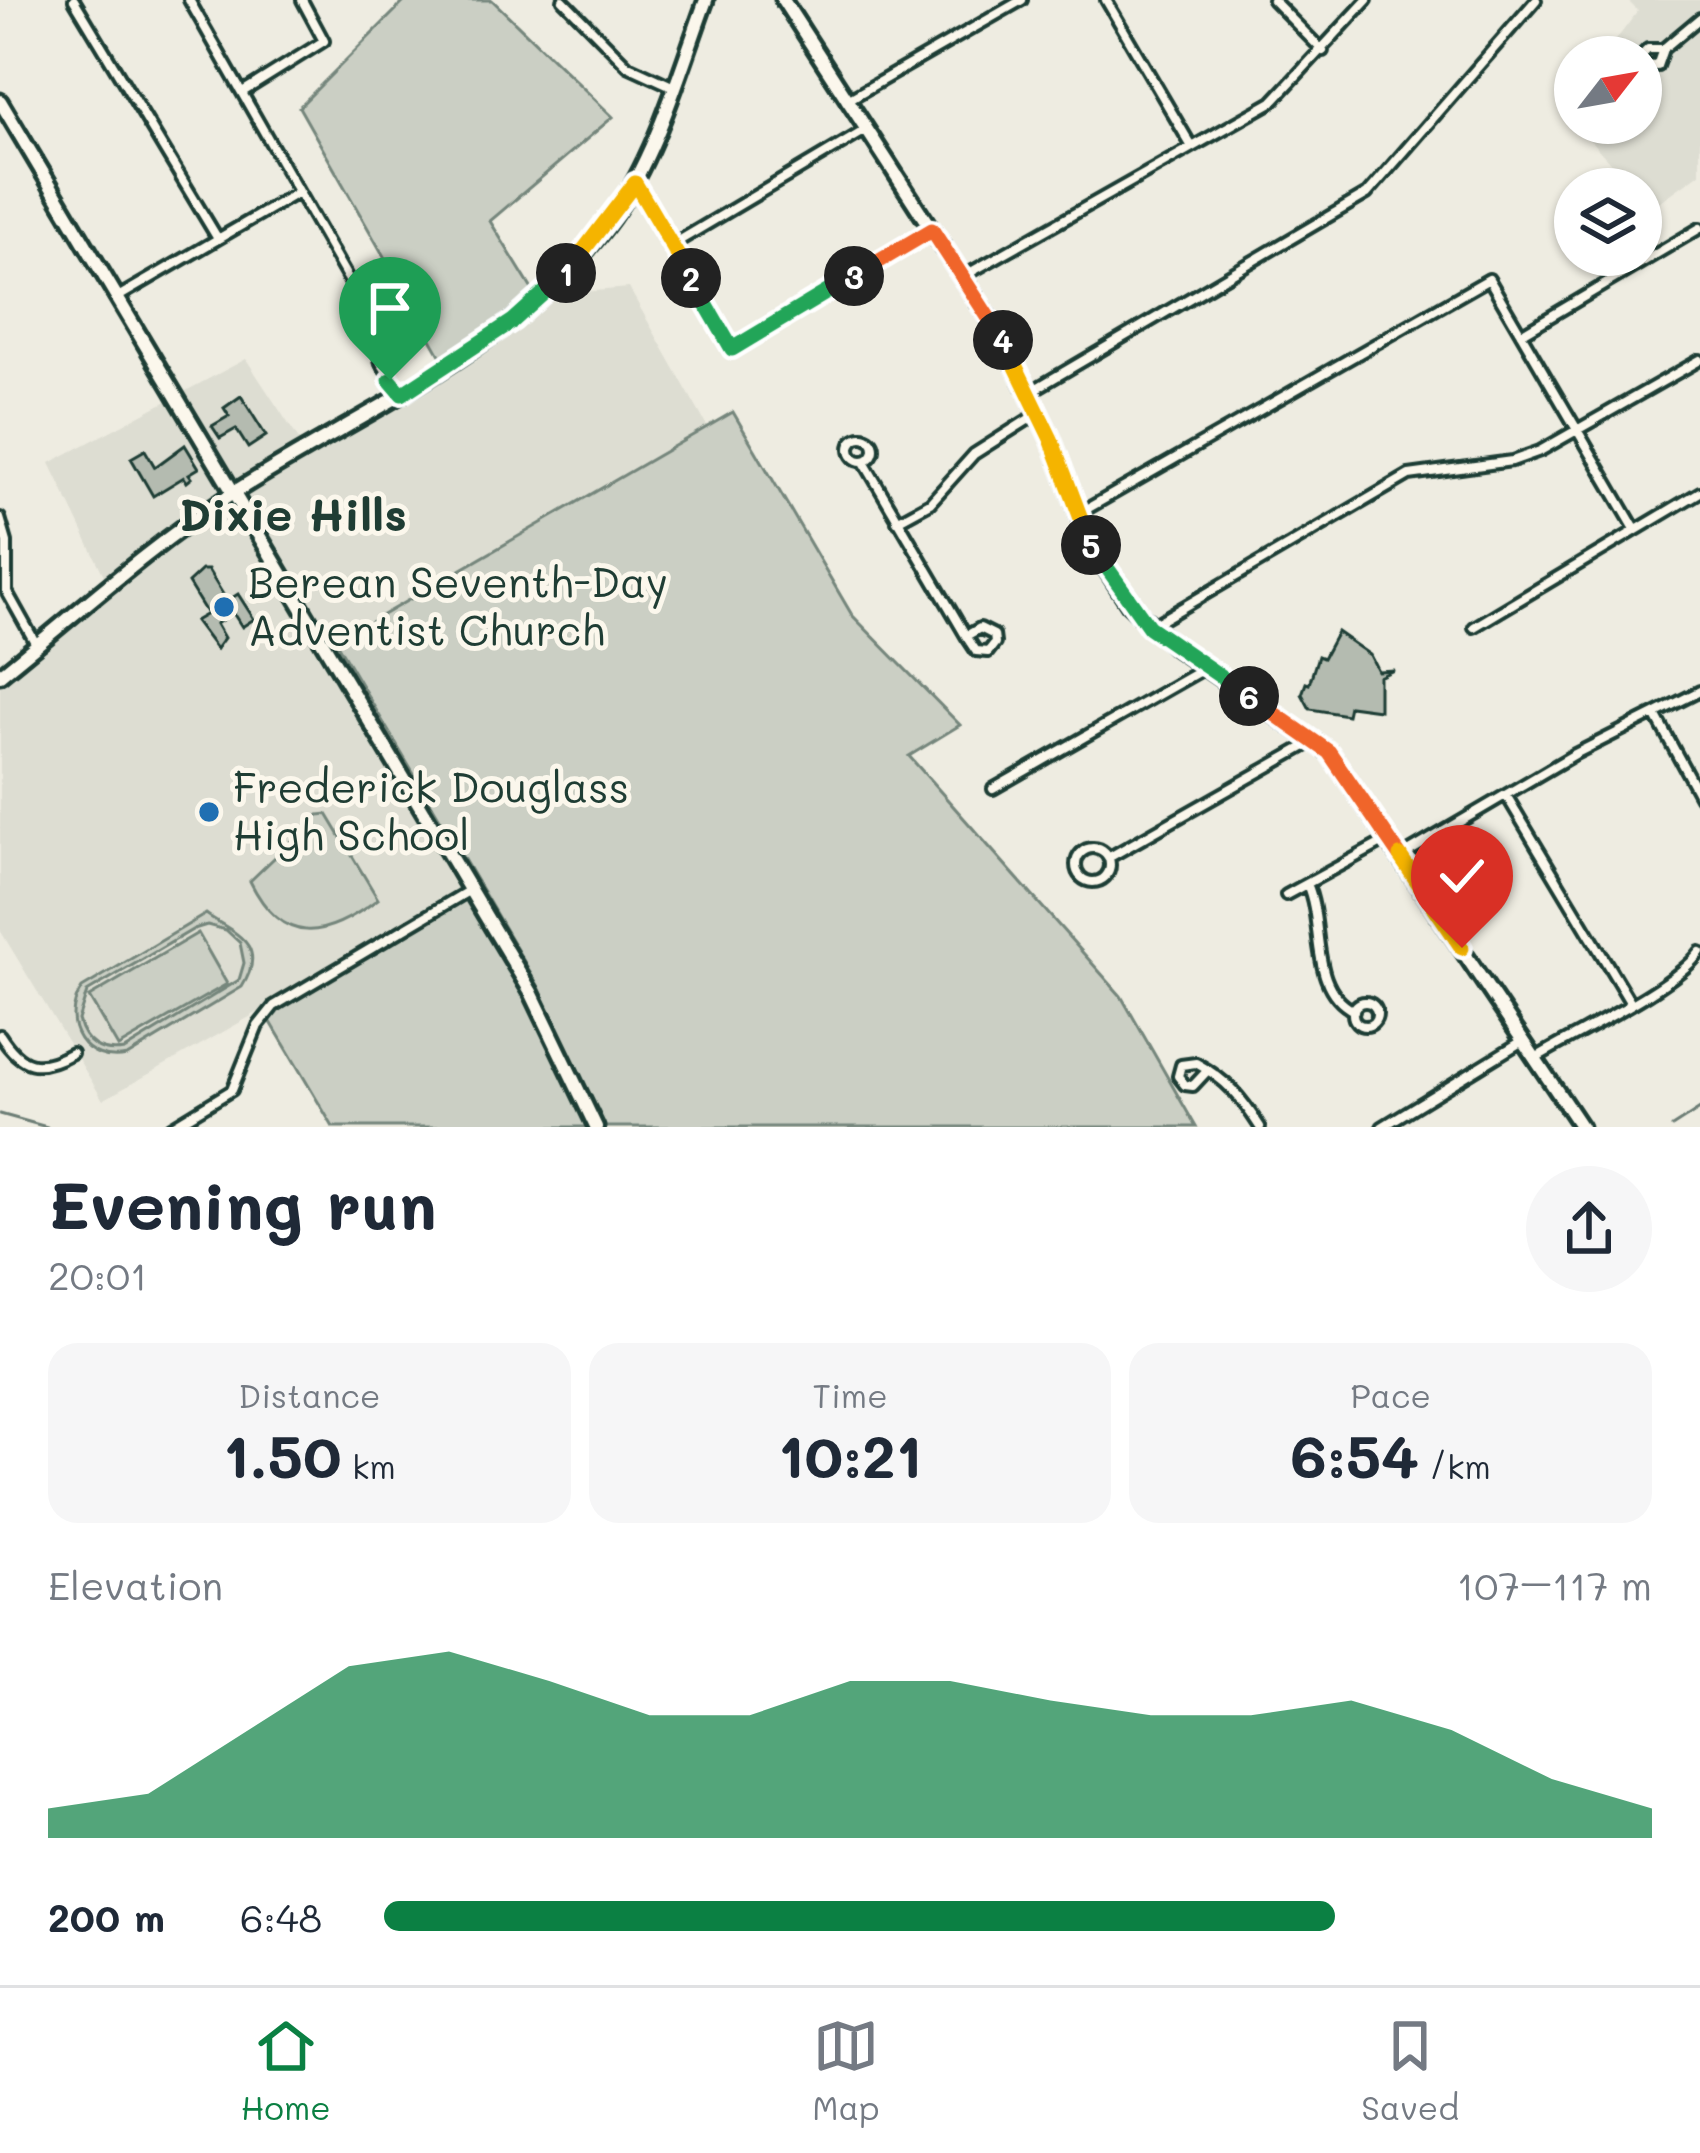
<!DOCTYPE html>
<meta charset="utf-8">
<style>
body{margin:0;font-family:Mali,sans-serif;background:#f6f6f7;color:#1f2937;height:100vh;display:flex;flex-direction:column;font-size:45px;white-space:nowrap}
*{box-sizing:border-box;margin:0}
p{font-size:39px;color:#747a83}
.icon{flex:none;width:66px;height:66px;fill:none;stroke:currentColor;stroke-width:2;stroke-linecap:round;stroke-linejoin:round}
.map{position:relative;height:1127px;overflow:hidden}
.details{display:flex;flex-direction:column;background:#fff;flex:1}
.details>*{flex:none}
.needle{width:78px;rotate:59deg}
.controls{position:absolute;left:1554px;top:36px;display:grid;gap:24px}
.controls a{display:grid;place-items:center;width:108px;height:108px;border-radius:50%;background:#fff;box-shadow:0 3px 9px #0004;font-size:60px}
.pin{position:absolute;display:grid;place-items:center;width:102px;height:102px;color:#fff;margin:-123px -51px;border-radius:50% 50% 50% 0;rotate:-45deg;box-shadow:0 0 12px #0007}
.pin .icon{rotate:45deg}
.km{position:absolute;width:60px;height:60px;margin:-30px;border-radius:50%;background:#222;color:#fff;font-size:33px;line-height:60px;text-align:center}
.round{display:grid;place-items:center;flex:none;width:126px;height:126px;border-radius:63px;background:#f6f6f7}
.overview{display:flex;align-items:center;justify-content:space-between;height:204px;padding:0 48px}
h1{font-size:66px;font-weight:700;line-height:90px}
.stats{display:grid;grid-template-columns:repeat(3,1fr);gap:18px;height:204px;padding:12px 48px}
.stats div{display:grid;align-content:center;border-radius:30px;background:#f6f6f7;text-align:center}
.stats b{font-size:60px;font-weight:700}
.stats small{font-size:33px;font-weight:400}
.stats p{font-size:33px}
.chart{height:336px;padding:24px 48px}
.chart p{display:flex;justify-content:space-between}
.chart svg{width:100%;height:216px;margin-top:12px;fill:#0b8043;opacity:.7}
ul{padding:0 48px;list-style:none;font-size:39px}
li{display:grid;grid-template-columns:192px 144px 1fr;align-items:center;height:90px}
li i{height:30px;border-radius:15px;background:#0b8043}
.tabs{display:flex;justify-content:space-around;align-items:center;height:168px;border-top:3px solid #e0e1e3;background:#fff;font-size:33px;color:#747a83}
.tabs a{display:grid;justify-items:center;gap:6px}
.tabs .current{color:#0b8043}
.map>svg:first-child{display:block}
.built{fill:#ddddd2}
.green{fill:#cbcfc4;stroke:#75867c;stroke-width:3;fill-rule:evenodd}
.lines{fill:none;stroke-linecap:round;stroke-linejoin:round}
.stream{stroke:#6c7d74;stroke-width:3}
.building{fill:#b4bbb0;stroke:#1f3d34;stroke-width:3}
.street-casing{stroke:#1f3d34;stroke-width:16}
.secondary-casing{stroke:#1f3d34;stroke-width:21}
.street{stroke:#fbf7ec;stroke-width:8}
.secondary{stroke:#fbf7ec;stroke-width:12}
.split-1-casing{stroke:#fff;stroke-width:24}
.split-2-casing{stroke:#fff;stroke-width:24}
.split-3-casing{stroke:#fff;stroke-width:24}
.split-4-casing{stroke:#fff;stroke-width:24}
.split-5-casing{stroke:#fff;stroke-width:24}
.split-6-casing{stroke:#fff;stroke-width:24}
.split-7-casing{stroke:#fff;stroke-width:24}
.split-8-casing{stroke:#fff;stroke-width:24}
.split-1{stroke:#22a559;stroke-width:15}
.split-2{stroke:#f5b400;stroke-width:15}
.split-3{stroke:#22a559;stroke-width:15}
.split-4{stroke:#f0652b;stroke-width:15}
.split-5{stroke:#f5b400;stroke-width:15}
.split-6{stroke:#22a559;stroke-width:15}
.split-7{stroke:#f0652b;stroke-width:15}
.split-8{stroke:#f5b400;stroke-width:15}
.poi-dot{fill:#1f6fb2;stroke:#fbf7ec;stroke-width:4.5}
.labels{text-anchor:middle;stroke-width:10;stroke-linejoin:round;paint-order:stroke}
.poi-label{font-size:42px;fill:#1f3d34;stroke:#fbf7ec;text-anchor:start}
.neighbourhood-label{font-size:45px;font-weight:bold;fill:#1f3d34;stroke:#fbf7ec}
</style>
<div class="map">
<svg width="1700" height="1127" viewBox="0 0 1700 1127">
<rect width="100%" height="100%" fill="#eeece1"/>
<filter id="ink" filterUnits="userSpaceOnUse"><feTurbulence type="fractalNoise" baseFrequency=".00833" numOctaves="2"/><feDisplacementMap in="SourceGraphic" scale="24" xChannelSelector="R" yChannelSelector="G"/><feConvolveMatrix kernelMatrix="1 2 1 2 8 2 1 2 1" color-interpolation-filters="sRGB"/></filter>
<g filter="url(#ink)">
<path class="built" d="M1627,0H1700V173L1651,208L1641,197V189H1634L1563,110L1575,94V123H1641V57H1603L1638,11Z
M629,288L707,426L324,649L467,894L103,1100L0,930V674L108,584L50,463L246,359L307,452L448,369L536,296Z"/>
<path class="green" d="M406,0H492L613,117L490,221L536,296L448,369L299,107Z
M733,412L852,615L960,725L909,756L1121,996L1196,1127H333L265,1012L467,894L543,1029L556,1026L539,987L336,642Z
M327,814L378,899C325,939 283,948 250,881L319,815Z
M206,914C232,933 270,942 242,987L127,1056C85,1065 58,1024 82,988ZM207,925L226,930L240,943L244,963L239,980L124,1050C100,1054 84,1043 78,1020L87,992L194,929Z
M198,933L227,984L118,1047L89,997Z"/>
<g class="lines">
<path class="stream" d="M0,1114L47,1127
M1672,1127L1700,1109"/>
</g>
<path class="building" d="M241,396L266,436L248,448L236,429L220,438L212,426L229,416L224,408Z
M185,445L199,468L189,474L192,478L187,482L184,477L153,496L131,458L145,450L155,467Z
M202,570H208L227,601L238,594L254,619L242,627L233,613L216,624L224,638L216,649L195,621L207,614L188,583Z
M1337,632L1370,655L1378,671L1394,670L1379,677V710L1349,706L1347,715L1310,709L1302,694L1306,683L1309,684L1318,656L1323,658Z"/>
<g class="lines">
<defs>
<path id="street" d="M74,0L218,239
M189,0L367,312L381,363L402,394
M563,0L628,66L674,87
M1106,0L1192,147
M1273,0L1323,51
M1640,57L1648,49H1663
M1641,65L1657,66L1663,49L1700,18
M244,91L324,41L302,0
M846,101L1022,0
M635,183L732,349L931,230
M672,245L864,131
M964,276L1272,102L1367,0
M118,297L297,193
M1521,334L1700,228
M1030,392L1367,194L1536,0
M850 449a12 12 0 1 1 24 0a12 12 0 1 1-24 0Z
M864,462L966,636
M1078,514L1489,279L1635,529
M0,518L7,542V592L36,644
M897,521L930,503L974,454L1037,414
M1151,626L1409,475L1512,461L1540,451L1700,360
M1474,627L1700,492
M980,628L994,635L995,643L988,652L976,651L966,636Z
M1656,716L1700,797
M993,789L1205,668
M1506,795L1630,1002
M1076 865a17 17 0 1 1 34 0a17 17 0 1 1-34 0Z
M1400,857L1575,754L1700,691
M1108,858L1316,740
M1307,884C1325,924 1308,988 1354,1011
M1286,895L1389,839
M1353 1014a12 12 0 1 1 24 0a12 12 0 1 1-24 0Z
M0,1035C21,1068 38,1072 72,1053
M1537,1057C1578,1032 1674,988 1700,952
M1208,1070L1193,1086L1185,1085L1178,1076L1181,1065L1196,1063C1227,1080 1241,1097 1260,1127
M171,1127L232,1090L258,1026L274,1006L470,890
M1382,1127L1524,1040"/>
<path id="secondary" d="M783,0L1001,337L1051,439L1090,544L1129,604L1176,648L1329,752L1581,1127
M0,101L531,992L596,1127
M0,675C75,615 149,547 230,495C362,410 519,349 612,218C657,154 679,73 706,0"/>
</defs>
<use href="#street" class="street-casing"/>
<use href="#secondary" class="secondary-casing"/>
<use href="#street" class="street"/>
<use href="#secondary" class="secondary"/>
</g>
</g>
<g class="lines" filter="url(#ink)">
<defs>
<path id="split-1" d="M390,380L402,394L513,321L566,273"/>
<path id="split-2" d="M566,273L635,183L691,278"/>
<path id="split-3" d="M691,278L732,349L854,276"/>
<path id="split-4" d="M854,276L932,230L1003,340"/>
<path id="split-5" d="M1003,340L1051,439L1091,545"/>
<path id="split-6" d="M1091,545L1149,627L1249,696"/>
<path id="split-7" d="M1249,696L1329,752L1400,856"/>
<path id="split-8" d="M1400,856L1462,948"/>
</defs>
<use href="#split-1" class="split-1-casing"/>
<use href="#split-2" class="split-2-casing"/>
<use href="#split-3" class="split-3-casing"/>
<use href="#split-4" class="split-4-casing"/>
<use href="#split-5" class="split-5-casing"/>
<use href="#split-6" class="split-6-casing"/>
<use href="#split-7" class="split-7-casing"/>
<use href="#split-8" class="split-8-casing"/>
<use href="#split-1" class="split-1"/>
<use href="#split-2" class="split-2"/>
<use href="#split-3" class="split-3"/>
<use href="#split-4" class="split-4"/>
<use href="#split-5" class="split-5"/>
<use href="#split-6" class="split-6"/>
<use href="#split-7" class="split-7"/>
<use href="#split-8" class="split-8"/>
</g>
<g class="poi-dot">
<circle cx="224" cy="607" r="12"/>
<circle cx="209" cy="812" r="12"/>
</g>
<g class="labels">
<g class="poi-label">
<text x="248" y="598">Berean Seventh-Day<tspan x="248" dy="48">Adventist Church</tspan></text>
<text x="233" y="803">Frederick Douglass<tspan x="233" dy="48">High School</tspan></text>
</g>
<g class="neighbourhood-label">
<text x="293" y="531">Dixie Hills</text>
</g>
</g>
</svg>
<div class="controls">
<a><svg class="needle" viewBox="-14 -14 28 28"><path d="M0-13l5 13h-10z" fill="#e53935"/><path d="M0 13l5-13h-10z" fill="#747a83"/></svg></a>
<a><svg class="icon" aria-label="layers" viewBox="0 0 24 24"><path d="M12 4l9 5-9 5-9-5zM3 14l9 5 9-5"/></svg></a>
</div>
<div class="pin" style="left:390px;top:380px;background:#1e9e55"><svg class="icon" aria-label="arrive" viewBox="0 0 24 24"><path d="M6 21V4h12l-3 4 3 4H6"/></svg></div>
<div class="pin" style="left:1462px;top:948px;background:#d93025"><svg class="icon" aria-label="check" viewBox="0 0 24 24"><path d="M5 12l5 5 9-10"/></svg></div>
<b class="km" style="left:566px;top:273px">1</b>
<b class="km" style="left:691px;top:278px">2</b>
<b class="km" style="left:854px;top:276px">3</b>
<b class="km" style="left:1003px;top:340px">4</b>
<b class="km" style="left:1091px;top:545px">5</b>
<b class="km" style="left:1249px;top:696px">6</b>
</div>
<section class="details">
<div class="overview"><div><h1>Evening run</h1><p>20:01</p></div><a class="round"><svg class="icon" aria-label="share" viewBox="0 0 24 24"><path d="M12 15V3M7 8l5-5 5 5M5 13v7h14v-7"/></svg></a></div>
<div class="stats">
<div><p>Distance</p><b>1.50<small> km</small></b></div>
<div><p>Time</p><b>10:21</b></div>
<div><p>Pace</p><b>6:54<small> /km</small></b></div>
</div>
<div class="chart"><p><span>Elevation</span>107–117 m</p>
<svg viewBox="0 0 160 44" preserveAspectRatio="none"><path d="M0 44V38L10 35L20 22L30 9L40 6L50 12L60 19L70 19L80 12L90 12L100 16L110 19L120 19L130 16L140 22L150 32L160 38V44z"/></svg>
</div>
<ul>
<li><b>200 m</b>6:48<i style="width:75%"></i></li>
</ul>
</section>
<nav class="tabs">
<a class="current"><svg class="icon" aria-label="home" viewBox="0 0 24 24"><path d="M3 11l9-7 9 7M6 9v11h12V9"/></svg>Home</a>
<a><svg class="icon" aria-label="map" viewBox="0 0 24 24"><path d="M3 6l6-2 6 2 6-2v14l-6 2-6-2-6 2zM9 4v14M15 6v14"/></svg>Map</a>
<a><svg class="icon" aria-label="saved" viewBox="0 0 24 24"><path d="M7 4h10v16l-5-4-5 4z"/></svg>Saved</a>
</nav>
